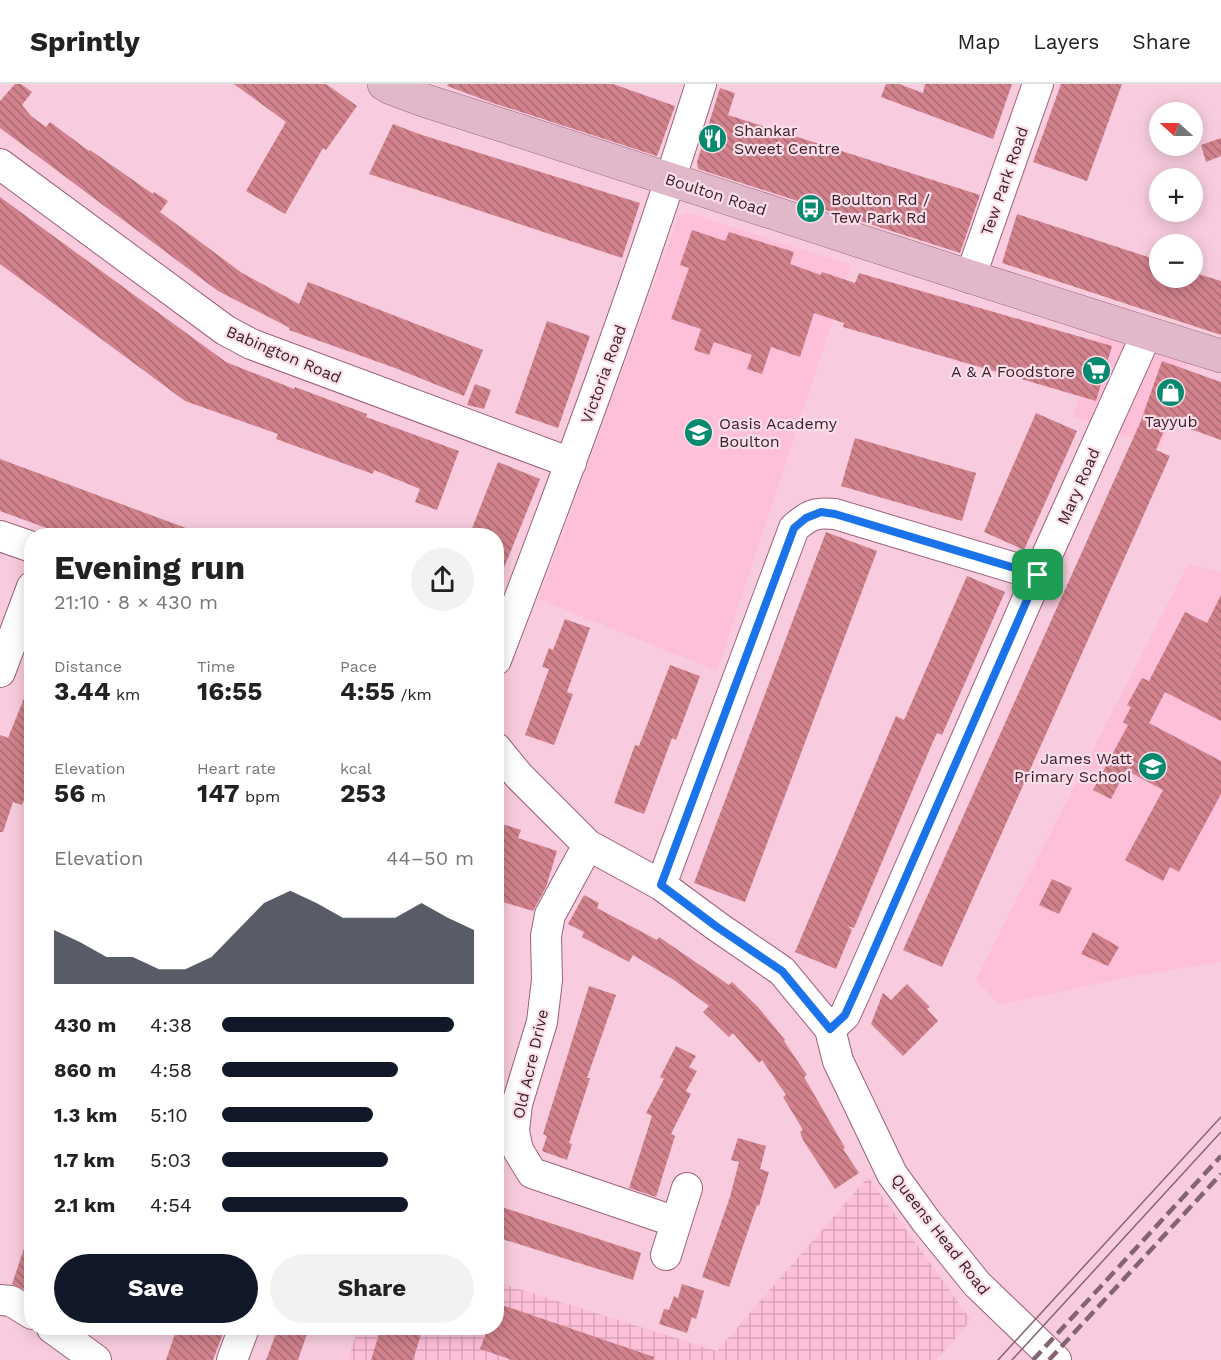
<!DOCTYPE html>
<meta charset="utf-8">
<style>
body{margin:0;font-family:"Work Sans",sans-serif;background:#f2f2f2;color:#222;height:100vh;display:flex;flex-direction:column;font-size:22px;white-space:nowrap}
*{box-sizing:border-box;margin:0}
p{font-size:20px;color:#767676}
.icon{flex:none;width:33px;height:33px;fill:none;stroke:currentColor;stroke-width:2;stroke-linecap:round;stroke-linejoin:round}
.map{position:relative;flex:1;overflow:hidden}
.details{position:absolute;left:24px;top:444px;width:480px;height:807px;display:flex;flex-direction:column;background:#fff;border-radius:24px;box-shadow:0 3px 15px #0003}
.details>*{flex:none}
.needle{width:39px;rotate:291deg}
.controls{position:absolute;left:1149px;top:18px;display:grid;gap:12px}
.controls a{display:grid;place-items:center;width:54px;height:54px;border-radius:50%;background:#fff;box-shadow:0 3px 15px #0003;font-size:30px}
.pin{position:absolute;display:grid;place-items:center;width:51px;height:51px;color:#fff;margin:-26px;border-radius:12px;box-shadow:0 3px 9px #0006}
.round{display:grid;place-items:center;flex:none;width:63px;height:63px;border-radius:32px;background:#f2f2f2}
.summary{display:flex;align-items:center;justify-content:space-between;height:102px;padding:0 30px}
h1{font-size:33px;font-weight:700;line-height:45px}
.stats{display:grid;grid-template-columns:repeat(3,1fr);gap:9px;height:102px;padding:6px 30px}
.stats div{display:grid;align-content:center}
.stats b{font-size:26px;font-weight:700}
.stats small{font-size:16px;font-weight:400}
.stats p{font-size:16px}
.chart{height:168px;padding:12px 30px}
.chart p{display:flex;justify-content:space-between}
.chart svg{width:100%;height:108px;margin-top:6px;fill:#111827;opacity:.7}
.action{display:flex;gap:12px;margin-top:auto;padding:12px 30px}
.action a{flex:1;height:69px;border-radius:36px;background:#111827;color:#fff;font-size:24px;font-weight:700;line-height:69px;text-align:center}
.action a+a{background:#f2f2f2;color:#222}
ul{padding:0 30px;list-style:none;font-size:20px}
li{display:grid;grid-template-columns:96px 72px 1fr;align-items:center;height:45px}
li i{height:15px;border-radius:8px;background:#111827}
header{display:flex;align-items:center;gap:36px;box-sizing:border-box;height:84px;padding:0 30px;background:#fff;border-bottom:2px solid #e0e0e0}
header strong{font-size:28px}
nav{display:flex;gap:33px;margin-inline-start:auto;font-size:21px}
.map>svg:first-child{display:block}
.built{fill:#febfd9}
.industrial{fill:url(#industrial-grid)}
.building{fill:url(#building-back-hatch)}
.lines{fill:none;stroke-linecap:round;stroke-linejoin:round}
.minor-casing{stroke:#9f607c;stroke-width:32}
.major-casing{stroke:#99647a;stroke-width:34}
.minor{stroke:#fff;stroke-width:30}
.major{stroke:#e1b8ca;stroke-width:33}
.tram{stroke:#856472;stroke-width:1.5}
.rail{stroke:#856472;stroke-width:4.5;stroke-dasharray:12 6;stroke-linecap:butt}
.route-casing{stroke:#fff;stroke-width:12}
.route{stroke:#1a73e8;stroke-width:8}
.labels{text-anchor:middle;stroke-width:4.5;stroke-linejoin:round;paint-order:stroke}
.poi-label{font-size:16px;fill:#381e29;stroke:#fcdeea;text-anchor:start}
.street-label{font-size:16px;fill:#381e29;stroke:#fcdeea}
</style>
<header>
<strong>Sprintly</strong>
<nav><a>Map</a><a>Layers</a><a>Share</a></nav>
</header>
<div class="map">
<svg width="1221" height="1276" viewBox="0 0 1221 1276">
<defs>
<pattern id="industrial-grid" width="8" height="8" patternUnits="userSpaceOnUse" patternTransform="scale(1.5)"><rect width="8" height="8" fill="#febfd9"/><path d="M0 4h8M4 0v8" fill="none" stroke="#daa4ba"/></pattern>
<pattern id="building-back-hatch" width="6" height="6" patternUnits="userSpaceOnUse" patternTransform="scale(1.5)"><rect width="6" height="6" fill="#d1828c"/><path d="M-1 5l2 2M0 0l6 6M5-1l2 2" fill="none" stroke="#ab6a72"/></pattern>
</defs>
<rect width="100%" height="100%" fill="#f8ccde"/>
<path class="built" d="M689,129L851,181L717,587L539,515L679,132Z
M1099,251L1188,278L1161,364L1073,333Z
M1188,480L1221,488V878L1133,892L999,921L976,895Z"/>
<path class="industrial" d="M868,1093L971,1236L936,1276H348L358,1244H496L497,1198L717,1267Z"/>
<path class="building" d="M15,0H21L32,8L22,21L31,32L46,43L50,38L89,67L90,66L153,110L154,108L168,117L160,128L242,189L299,220L308,198L483,266L464,312L395,284L289,246L290,244L218,207L0,44V17Z
M234,0H326L357,22L326,66L323,64L285,130L246,107L286,38Z
M448,0H613L675,22L657,72L493,19L447,2Z
M886,0H899L923,9L925,0H1012L993,55L881,13Z
M1061,0H1122L1087,97L1033,78Z
M720,4L735,9L728,31L980,111L960,169L698,85L697,78Z
M393,40L419,50L640,119L622,174L369,90Z
M1221,54V72L1206,78L1201,61Z
M0,113L226,278L294,305L295,303L367,330L366,333L459,367L437,426L415,418L420,405L374,386L373,390L276,355L278,350L185,317L0,180Z
M1017,130L1160,177V194H1192V188L1221,197V251L1002,179Z
M692,146L725,157L729,148L794,168L790,180L821,191L822,188L855,199L859,189L1112,262L1096,317L843,243L844,239L814,229L800,273L771,263L762,290L747,285L752,271L714,258L709,271L694,266L701,245L671,235L689,184L680,181Z
M547,237L590,252L558,344L515,329Z
M1162,277L1221,298V356L1168,337L1156,366L1170,372L942,883L903,866L1140,339Z
M475,300L491,306L484,325L467,321Z
M1036,329L1077,347L1024,466L984,448Z
M855,354L976,389L962,437L841,402Z
M0,375L202,450L201,452H68L0,427Z
M498,378L540,395L497,501L496,452H469Z
M826,448L877,467L745,818L694,799Z
M967,492L1005,508L942,651L937,649L932,660L854,844L848,842L852,846L836,885L795,868L896,632L904,636Z
M1221,511V637L1165,608L1149,639L1221,677V710L1179,788L1170,783L1163,797L1125,776L1163,706L1126,686L1111,715L1093,706L1128,641L1123,638L1131,623L1127,621L1142,594L1149,597L1185,528L1207,539Z
M565,535L590,544L567,608L573,610L554,661L525,651L549,585L542,583L549,564L553,566Z
M670,581L700,592L676,656L672,654L644,730L614,719L635,661L639,662Z
M31,597L32,695L22,721L13,718L3,748H0V651L8,654Z
M496,738L521,746L518,754L557,767L546,803L533,827L496,816Z
M1052,795L1072,804L1059,830L1039,821Z
M584,811L599,819L597,824L657,856L659,853L729,901L732,898L758,923L785,956L784,957L807,991L804,993L845,1064L843,1065L859,1089L835,1105L803,1056L800,1048L803,1046L783,1013L786,1011L762,976L759,979L733,949L729,953L703,928L709,922L674,896L633,871L629,878L582,853L584,848L568,840Z
M1093,848L1119,863L1108,882L1081,870Z
M907,900L930,923L927,925L938,937L903,972L871,940L883,909L891,916Z
M589,902L616,911L587,994H590L569,1059L572,1060L567,1076L542,1067L547,1052L543,1050Z
M676,962L696,972L689,983L697,987L686,1007L691,1010L671,1050L675,1052L656,1113L629,1104L652,1032L646,1029L664,995L660,993Z
M738,1054L766,1062L760,1085L769,1088L759,1122L757,1121L729,1203L702,1193L730,1113L739,1078L731,1076Z
M496,1121L641,1169L633,1196L496,1153Z
M29,1150L32,1151V1209L12,1200Z
M682,1200L704,1207L696,1235L692,1233L687,1249L659,1240L664,1225L669,1226L674,1212L678,1214Z
M496,1219L654,1273L653,1276H512L480,1265L488,1244H496Z
M177,1244H225L213,1276H166Z
M278,1244H309L298,1276H266Z
M381,1244H423L413,1276H371Z"/>
<g class="lines">
<defs>
<path id="minor" d="M0,80L225,246L251,260L571,379
M970,194L1038,0
M0,452L32,463
M496,576C569,385 640,195 701,0
M0,588L32,503
M496,664L519,692L588,761L661,801L718,843L782,887L830,945L838,977L892,1090L926,1137L977,1200L1056,1276
M588,761L550,831L546,852L547,896L542,938L517,1020L514,1047L518,1066L532,1089L676,1138
M661,801L794,444C809,431 815,428 835,430L1038,491
M830,945L845,931L859,900L1038,491L1147,249
M666,1171L687,1104
M0,1216L11,1217L32,1230
M52,1244L96,1276
M232,1276L244,1244"/>
<path id="major" d="M384,0L391,4L426,17C692,101 955,190 1221,272"/>
</defs>
<use href="#minor" class="minor-casing"/>
<use href="#major" class="major-casing"/>
<use href="#minor" class="minor"/>
<use href="#major" class="major"/>
<path class="tram" d="M998,1276L1221,1033
M1012,1276L1221,1048"/>
<path class="rail" d="M1033,1276L1221,1072
M1049,1276L1221,1090"/>
</g>
<g class="lines">
<defs>
<path id="route" d="M821,428L835,430L1038,491L859,900L845,931L830,945L782,887L717,843L661,801L794,444L806,434Z"/>
</defs>
<use href="#route" class="route-casing"/>
<use href="#route" class="route"/>
</g>
<defs>
<symbol id="restaurant-disc" viewBox="-11 -11 22 22"><circle r="9.5" fill="#078a6f" stroke="#fcdeea"/><path d="M-5-6h1v4h1v-4h1v4h1v-4h1v5L-1.5 .5V6h-2V.5L-5-1ZM5-6V6H3V1.5H1.5Q1.5-4 5-6Z" fill="#fff"/></symbol>
<symbol id="bus-disc" viewBox="-11 -11 22 22"><circle r="9.5" fill="#078a6f" stroke="#fcdeea"/><path d="M-5-6H5V4H4V6H2V4H-2V6H-4V4H-5ZM-3.5-4V0h7V-4ZM-3.5 1.2v1.5H-2V1.2ZM2 1.2v1.5H3.5V1.2Z" fill="#fff"/></symbol>
<symbol id="supermarket-disc" viewBox="-11 -11 22 22"><circle r="9.5" fill="#078a6f" stroke="#fcdeea"/><path d="M-6-5.5h2.5l.6 2H6L4.5 2H-2.5L-4.4-4H-6ZM-1.5 3.2a1.3 1.3 0 1 0 .1 0ZM3 3.2a1.3 1.3 0 1 0 .1 0Z" fill="#fff"/></symbol>
<symbol id="shop-disc" viewBox="-11 -11 22 22"><circle r="9.5" fill="#078a6f" stroke="#fcdeea"/><path d="M-5-2.5h2.3a2.7 3.5 0 0 1 5.4 0H5L5.5 6h-11ZM-1.5-2.5h3a1.5 2.3 0 0 0-3 0Z" fill="#fff"/></symbol>
<symbol id="school-disc" viewBox="-11 -11 22 22"><circle r="9.5" fill="#078a6f" stroke="#fcdeea"/><path d="M0-5L7-2L0 1L-7-2ZM-4 1L0 2.5L4 1V4Q0 6-4 4Z" fill="#fff"/></symbol>
</defs>
<g fill-rule="evenodd">
<use href="#restaurant-disc" x="696" y="38" width="33" height="33"/>
<use href="#bus-disc" x="794" y="108" width="33" height="33"/>
<use href="#supermarket-disc" x="1080" y="270" width="33" height="33"/>
<use href="#shop-disc" x="1154" y="292" width="33" height="33"/>
<use href="#school-disc" x="682" y="332" width="33" height="33"/>
<use href="#school-disc" x="1136" y="666" width="33" height="33"/>
</g>
<g class="labels">
<g class="poi-label">
<text x="734" y="52">Shankar<tspan x="734" dy="18">Sweet Centre</tspan></text>
<text x="831" y="121">Boulton Rd /<tspan x="831" dy="18">Tew Park Rd</tspan></text>
<text x="1075" y="293" text-anchor="end">A &amp; A Foodstore</text>
<text x="1171" y="343" text-anchor="middle">Tayyub</text>
<text x="719" y="345">Oasis Academy<tspan x="719" dy="18">Boulton</tspan></text>
<text x="1132" y="680" text-anchor="end">James Watt<tspan x="1132" dy="18">Primary School</tspan></text>
</g>
<g class="street-label">
<text transform="translate(1004 97) rotate(-71)" y="6">Tew Park Road</text>
<text transform="translate(716 110) rotate(18)" y="6">Boulton Road</text>
<text transform="translate(284 270) rotate(23)" y="6">Babington Road</text>
<text transform="translate(603 290) rotate(-70)" y="6">Victoria Road</text>
<text transform="translate(1078 402) rotate(-66)" y="6">Mary Road</text>
<text transform="translate(530 980) rotate(-77)" y="6">Old Acre Drive</text>
<text transform="translate(941 1150) rotate(52)" y="6">Queens Head Road</text>
</g>
</g>
</svg>
<div class="controls">
<a><svg class="needle" viewBox="-14 -14 28 28"><path d="M0-13l5 13h-10z" fill="#e53935"/><path d="M0 13l5-13h-10z" fill="#767676"/></svg></a>
<a>+</a>
<a>−</a>
</div>
<div class="pin" style="left:1038px;top:491px;background:#1e9e55"><svg class="icon" aria-label="arrive" viewBox="0 0 24 24"><path d="M6 21V4h12l-3 4 3 4H6"/></svg></div>
<section class="details">
<div class="summary"><div><h1>Evening run</h1><p>21:10 · 8 × 430 m</p></div><a class="round"><svg class="icon" aria-label="share" viewBox="0 0 24 24"><path d="M12 15V3M7 8l5-5 5 5M5 13v7h14v-7"/></svg></a></div>
<div class="stats">
<div><p>Distance</p><b>3.44<small> km</small></b></div>
<div><p>Time</p><b>16:55</b></div>
<div><p>Pace</p><b>4:55<small> /km</small></b></div>
</div>
<div class="stats">
<div><p>Elevation</p><b>56<small> m</small></b></div>
<div><p>Heart rate</p><b>147<small> bpm</small></b></div>
<div><p>kcal</p><b>253</b></div>
</div>
<div class="chart"><p><span>Elevation</span>44–50 m</p>
<svg viewBox="0 0 160 44" preserveAspectRatio="none"><path d="M0 44V22L10 27L20 33L30 33L40 38L50 38L60 33L70 22L80 11L90 6L100 11L110 17L120 17L130 17L140 11L150 17L160 22V44z"/></svg>
</div>
<ul>
<li><b>430 m</b>4:38<i style="width:92%"></i></li>
<li><b>860 m</b>4:58<i style="width:70%"></i></li>
<li><b>1.3 km</b>5:10<i style="width:60%"></i></li>
<li><b>1.7 km</b>5:03<i style="width:66%"></i></li>
<li><b>2.1 km</b>4:54<i style="width:74%"></i></li>
</ul>
<div class="action"><a>Save</a><a>Share</a></div>
</section>
</div>
